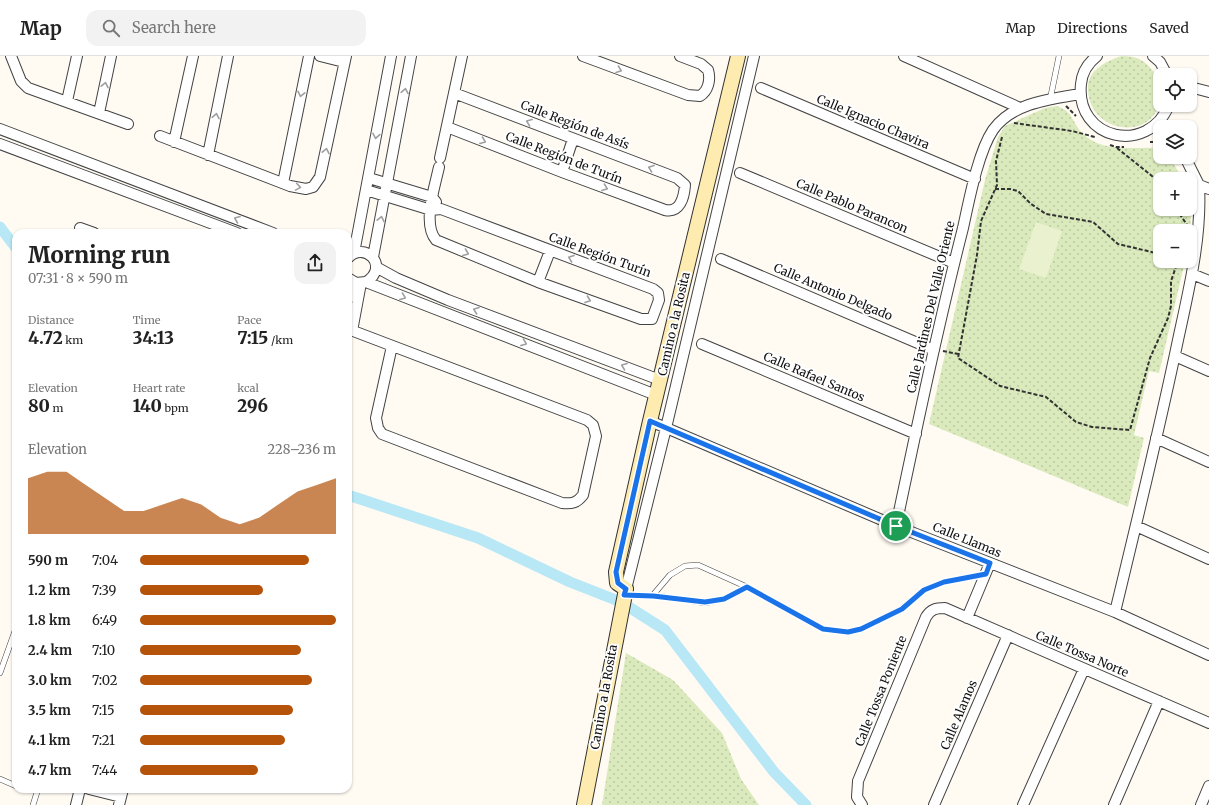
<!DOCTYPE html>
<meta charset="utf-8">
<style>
body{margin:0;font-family:Merriweather,serif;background:#f2f2f2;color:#222;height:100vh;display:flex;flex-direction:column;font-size:15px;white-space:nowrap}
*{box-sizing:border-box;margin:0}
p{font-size:13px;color:#767676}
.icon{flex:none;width:22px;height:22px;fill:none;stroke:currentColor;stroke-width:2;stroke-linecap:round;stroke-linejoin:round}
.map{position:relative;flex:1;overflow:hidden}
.panel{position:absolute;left:12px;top:173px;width:340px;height:564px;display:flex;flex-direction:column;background:#fff;border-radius:12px;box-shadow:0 1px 3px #0004}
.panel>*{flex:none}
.controls{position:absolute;left:1153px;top:12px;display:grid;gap:8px}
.controls a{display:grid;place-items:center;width:44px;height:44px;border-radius:8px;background:#fff;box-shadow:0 1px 3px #0004;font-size:20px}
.pin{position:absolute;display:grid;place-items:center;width:34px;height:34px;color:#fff;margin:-17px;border:2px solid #fff;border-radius:50%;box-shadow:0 1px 4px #0007}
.round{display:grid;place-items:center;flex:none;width:42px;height:42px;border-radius:12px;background:#f2f2f2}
.summary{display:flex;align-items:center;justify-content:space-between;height:68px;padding:0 16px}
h1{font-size:22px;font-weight:800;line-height:30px}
.stats{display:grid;grid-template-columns:repeat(3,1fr);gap:6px;height:68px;padding:4px 16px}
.stats div{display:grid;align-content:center}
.stats b{font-size:17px;font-weight:800}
.stats small{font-size:11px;font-weight:400}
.stats p{font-size:11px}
.chart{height:112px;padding:8px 16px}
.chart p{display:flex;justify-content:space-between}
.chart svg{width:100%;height:72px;margin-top:4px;fill:#b45309;opacity:.7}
ul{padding:0 16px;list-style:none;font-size:13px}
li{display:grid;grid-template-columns:64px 48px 1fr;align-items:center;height:30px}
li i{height:10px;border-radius:5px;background:#b45309}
header{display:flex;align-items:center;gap:24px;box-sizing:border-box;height:56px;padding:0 20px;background:#fff;border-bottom:1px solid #e0e0e0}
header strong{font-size:19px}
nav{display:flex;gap:22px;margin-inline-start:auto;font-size:14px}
.search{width:280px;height:36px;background:#f2f2f2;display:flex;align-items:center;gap:10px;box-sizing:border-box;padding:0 14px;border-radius:12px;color:#767676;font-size:15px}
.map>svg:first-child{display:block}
.park{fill:url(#park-dots)}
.pitch{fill:#eaf1ce}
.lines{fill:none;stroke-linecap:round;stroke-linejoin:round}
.canal{stroke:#b8e7f6;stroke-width:11}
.lane-casing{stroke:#434343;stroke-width:6}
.street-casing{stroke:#434343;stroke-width:12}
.secondary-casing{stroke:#323232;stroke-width:16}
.path{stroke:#323232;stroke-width:2;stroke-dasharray:4 2;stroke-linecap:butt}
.lane{stroke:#fff;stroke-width:5}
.street{stroke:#fff;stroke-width:10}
.secondary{stroke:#feebaf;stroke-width:14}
.oneway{stroke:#9f9f9f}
.route-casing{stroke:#fff;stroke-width:8}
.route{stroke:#1a73e8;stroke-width:5}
.labels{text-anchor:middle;stroke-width:4;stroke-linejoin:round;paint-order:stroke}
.street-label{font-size:12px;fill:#101010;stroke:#fff}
</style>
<header>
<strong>Map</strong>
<div class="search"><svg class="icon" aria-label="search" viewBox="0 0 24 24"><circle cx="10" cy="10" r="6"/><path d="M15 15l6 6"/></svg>Search here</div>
<nav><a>Map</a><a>Directions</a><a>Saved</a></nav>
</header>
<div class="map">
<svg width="1209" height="749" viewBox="0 0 1209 749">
<defs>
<pattern id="park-dots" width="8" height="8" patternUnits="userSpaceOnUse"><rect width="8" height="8" fill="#daeabc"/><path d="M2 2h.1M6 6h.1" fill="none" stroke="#bac8a1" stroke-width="1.8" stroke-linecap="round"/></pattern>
</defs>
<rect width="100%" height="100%" fill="#fffbf3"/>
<path class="park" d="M1122,0C1136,0 1145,4 1153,15C1159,23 1160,29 1160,38C1160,87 1087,80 1088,31C1088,14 1108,4 1122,0Z
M1057,50C1074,56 1072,67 1083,78C1104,98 1135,90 1160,92V101H1169L1183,123H1160V153H1190V145L1191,149L1190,183V175H1160V205H1185L1159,317L1149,315L1134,379L1144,382L1128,451L929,368L985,124L998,81L1005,70L1045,52Z
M626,597L673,624L722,677L741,723L759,749H602Z"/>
<path class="pitch" d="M1036,166L1062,175L1046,222L1019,213Z"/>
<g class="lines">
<path class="canal" d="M0,171L16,192
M348,439L478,482L570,526L621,546L665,574L774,716L806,749"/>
<defs>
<path id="lane" d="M1050,44L1059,0
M625,539H653L705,547L724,543L747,531L823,573L848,576L861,573L901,553L924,534L944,526L985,518
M653,539L670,519L685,510L698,509L747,531
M0,617L16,572
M0,723L16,730
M33,749L38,733"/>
<path id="street" d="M11,0L21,25L28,32L128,68
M320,0L344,6
M583,0L688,39L700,40C708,35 711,24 708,14L701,8L680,0
M904,0L1020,52
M1097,0C1088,7 1082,17 1081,28C1075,84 1148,100 1169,49
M1153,0L1160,6L1167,19
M1190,31L1209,36
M761,32L975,123
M67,45L77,0
M99,57L111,0
M447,71L562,116L665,154C680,157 684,142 685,129L677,122L454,37
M0,73L273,177
M160,80L290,130L306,133L313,131L320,121L346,0
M174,86L193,0
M0,88L237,177
M208,99L228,0
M1185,101L1199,129L1209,133
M440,102L462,0
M562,116L573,83
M740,117L954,207
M369,122L432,141L436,146
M283,127L309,0
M366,134L431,154L441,153L653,233L658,237L659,244L652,263H641L538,226L436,184C422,168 435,130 439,111
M80,172L94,177
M354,197L391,0
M373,201L411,0
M348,202C364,184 391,210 366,226L356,227L348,222
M721,203L934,294
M376,211L396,222L448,244L660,324
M1192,218L1209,225
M366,226L656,339
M538,226L550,195
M348,243L352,225
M348,273L587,364L593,369L596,380L583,439C577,447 572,448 562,447L382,378L378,372L376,362L392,290
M352,275L361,227
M702,288L916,378
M1175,300L1209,315
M650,365L896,470L1115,556L1209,599
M1156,382L1209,406
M896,470C917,370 938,270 963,172C969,145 978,96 993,74C1012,47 1050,43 1080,38
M1136,470L1209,503
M626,533L666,372L754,0
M1115,556C1137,465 1159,375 1178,284C1189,233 1202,181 1199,129
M967,562L990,507
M89,733L121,741
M76,749L80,733
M119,749L123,733
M862,749L857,741L858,725L926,561C931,553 936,552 945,552L1209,667
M934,749L1008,579
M1023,749L1084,613
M1114,749L1159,645
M1201,749L1209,730"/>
<path id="secondary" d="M584,749L626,533L617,527L616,516L650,365L738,0"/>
</defs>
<use href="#lane" class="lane-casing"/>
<use href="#street" class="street-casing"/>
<use href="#secondary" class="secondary-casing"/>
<path class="path" d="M1066,50L1076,60
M1014,67L1072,75L1095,81
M1002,81L996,105L997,129L981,165L977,199L958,302L1000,330L1046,341L1076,366L1092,371L1130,374L1150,302L1168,262L1171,250V225L1178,205
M1150,86H1160
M1110,89L1116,91H1124
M1117,92L1152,120L1160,130
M995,133H1010L1018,135L1031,148L1046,158L1093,166L1118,188L1160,198
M1176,153L1188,170
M1171,205L1176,210
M943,295L958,298"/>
<use href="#lane" class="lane"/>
<use href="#street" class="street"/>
<use href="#secondary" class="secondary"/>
</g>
<defs><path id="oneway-chevron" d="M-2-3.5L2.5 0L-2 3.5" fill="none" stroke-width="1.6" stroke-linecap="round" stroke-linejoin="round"/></defs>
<g class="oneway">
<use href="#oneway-chevron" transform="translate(619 14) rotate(20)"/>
<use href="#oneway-chevron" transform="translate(105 29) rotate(-78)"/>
<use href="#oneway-chevron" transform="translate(405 35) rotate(-80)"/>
<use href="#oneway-chevron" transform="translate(301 38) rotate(102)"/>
<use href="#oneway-chevron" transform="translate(216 60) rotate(-79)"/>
<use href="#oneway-chevron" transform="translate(529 66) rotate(-159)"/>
<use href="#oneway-chevron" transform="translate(376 80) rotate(100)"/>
<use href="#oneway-chevron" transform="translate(483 85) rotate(21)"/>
<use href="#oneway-chevron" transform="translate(326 95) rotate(-78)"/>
<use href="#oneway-chevron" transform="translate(651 112) rotate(-160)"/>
<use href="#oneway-chevron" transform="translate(298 131) rotate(9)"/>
<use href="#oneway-chevron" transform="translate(605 132) rotate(20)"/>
<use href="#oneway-chevron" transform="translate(237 163) rotate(-159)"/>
<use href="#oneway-chevron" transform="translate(381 163) rotate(-78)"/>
<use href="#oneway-chevron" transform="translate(466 197) rotate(22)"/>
<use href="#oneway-chevron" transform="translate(571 202) rotate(-160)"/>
<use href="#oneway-chevron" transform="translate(403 241) rotate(21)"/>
<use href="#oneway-chevron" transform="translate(588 244) rotate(20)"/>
<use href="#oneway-chevron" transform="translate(476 254) rotate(-160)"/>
<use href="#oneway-chevron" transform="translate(524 287) rotate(21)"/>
<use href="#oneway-chevron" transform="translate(624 310) rotate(-159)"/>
</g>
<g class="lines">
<defs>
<path id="route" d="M650,365L896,470L990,507L986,518L944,526L924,534L902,553L861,573L848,576L823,573L747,531L724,543L705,546L653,540L624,539L626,533L618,527L616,516Z"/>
</defs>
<use href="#route" class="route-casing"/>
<use href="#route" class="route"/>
</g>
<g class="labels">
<g class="street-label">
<text transform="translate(873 66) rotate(23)" y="4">Calle Ignacio Chavira</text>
<text transform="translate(575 69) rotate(21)" y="4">Calle Región de Asís</text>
<text transform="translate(564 102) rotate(21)" y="4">Calle Región de Turín</text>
<text transform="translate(852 150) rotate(23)" y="4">Calle Pablo Parancon</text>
<text transform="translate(600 199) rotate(20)" y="4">Calle Región Turín</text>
<text transform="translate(833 236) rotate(23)" y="4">Calle Antonio Delgado</text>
<text transform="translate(931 251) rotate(-77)" y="4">Calle Jardines Del Valle Oriente</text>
<text transform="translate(674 268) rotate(-77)" y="4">Camino a la Rosita</text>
<text transform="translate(814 321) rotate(23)" y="4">Calle Rafael Santos</text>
<text transform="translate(967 484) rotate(22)" y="4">Calle Llamas</text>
<text transform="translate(1082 598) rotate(23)" y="4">Calle Tossa Norte</text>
<text transform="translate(881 635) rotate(-68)" y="4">Calle Tossa Poniente</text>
<text transform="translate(604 641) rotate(-80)" y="4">Camino a la Rosita</text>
<text transform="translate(959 659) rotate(-67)" y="4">Calle Alamos</text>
</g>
</g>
</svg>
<div class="controls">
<a><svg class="icon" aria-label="locate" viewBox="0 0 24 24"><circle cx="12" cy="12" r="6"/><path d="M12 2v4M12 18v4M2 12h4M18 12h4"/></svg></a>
<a><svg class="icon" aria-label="layers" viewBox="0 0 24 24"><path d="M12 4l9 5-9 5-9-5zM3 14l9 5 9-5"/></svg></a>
<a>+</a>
<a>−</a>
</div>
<div class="pin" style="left:896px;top:470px;background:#1e9e55"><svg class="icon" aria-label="arrive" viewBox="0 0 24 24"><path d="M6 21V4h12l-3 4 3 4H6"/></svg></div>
<section class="panel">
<div class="summary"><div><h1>Morning run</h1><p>07:31 · 8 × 590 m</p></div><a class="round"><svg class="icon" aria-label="share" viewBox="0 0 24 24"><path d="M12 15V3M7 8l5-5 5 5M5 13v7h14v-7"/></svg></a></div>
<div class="stats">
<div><p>Distance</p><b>4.72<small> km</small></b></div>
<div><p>Time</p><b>34:13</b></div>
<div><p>Pace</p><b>7:15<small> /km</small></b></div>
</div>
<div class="stats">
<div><p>Elevation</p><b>80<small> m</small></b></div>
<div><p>Heart rate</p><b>140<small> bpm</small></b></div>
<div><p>kcal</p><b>296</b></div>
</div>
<div class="chart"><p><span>Elevation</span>228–236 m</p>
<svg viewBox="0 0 160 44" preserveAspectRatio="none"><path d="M0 44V10L10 6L20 6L30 14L40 22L50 30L60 30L70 26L80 22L90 26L100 34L110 38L120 34L130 26L140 18L150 14L160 10V44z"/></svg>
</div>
<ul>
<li><b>590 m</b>7:04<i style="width:86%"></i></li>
<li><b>1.2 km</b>7:39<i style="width:63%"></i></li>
<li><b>1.8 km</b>6:49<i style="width:100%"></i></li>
<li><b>2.4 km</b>7:10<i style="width:82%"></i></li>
<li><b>3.0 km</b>7:02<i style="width:88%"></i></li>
<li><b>3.5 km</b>7:15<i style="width:78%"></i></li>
<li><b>4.1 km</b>7:21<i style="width:74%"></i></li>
<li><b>4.7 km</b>7:44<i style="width:60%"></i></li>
</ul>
</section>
</div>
